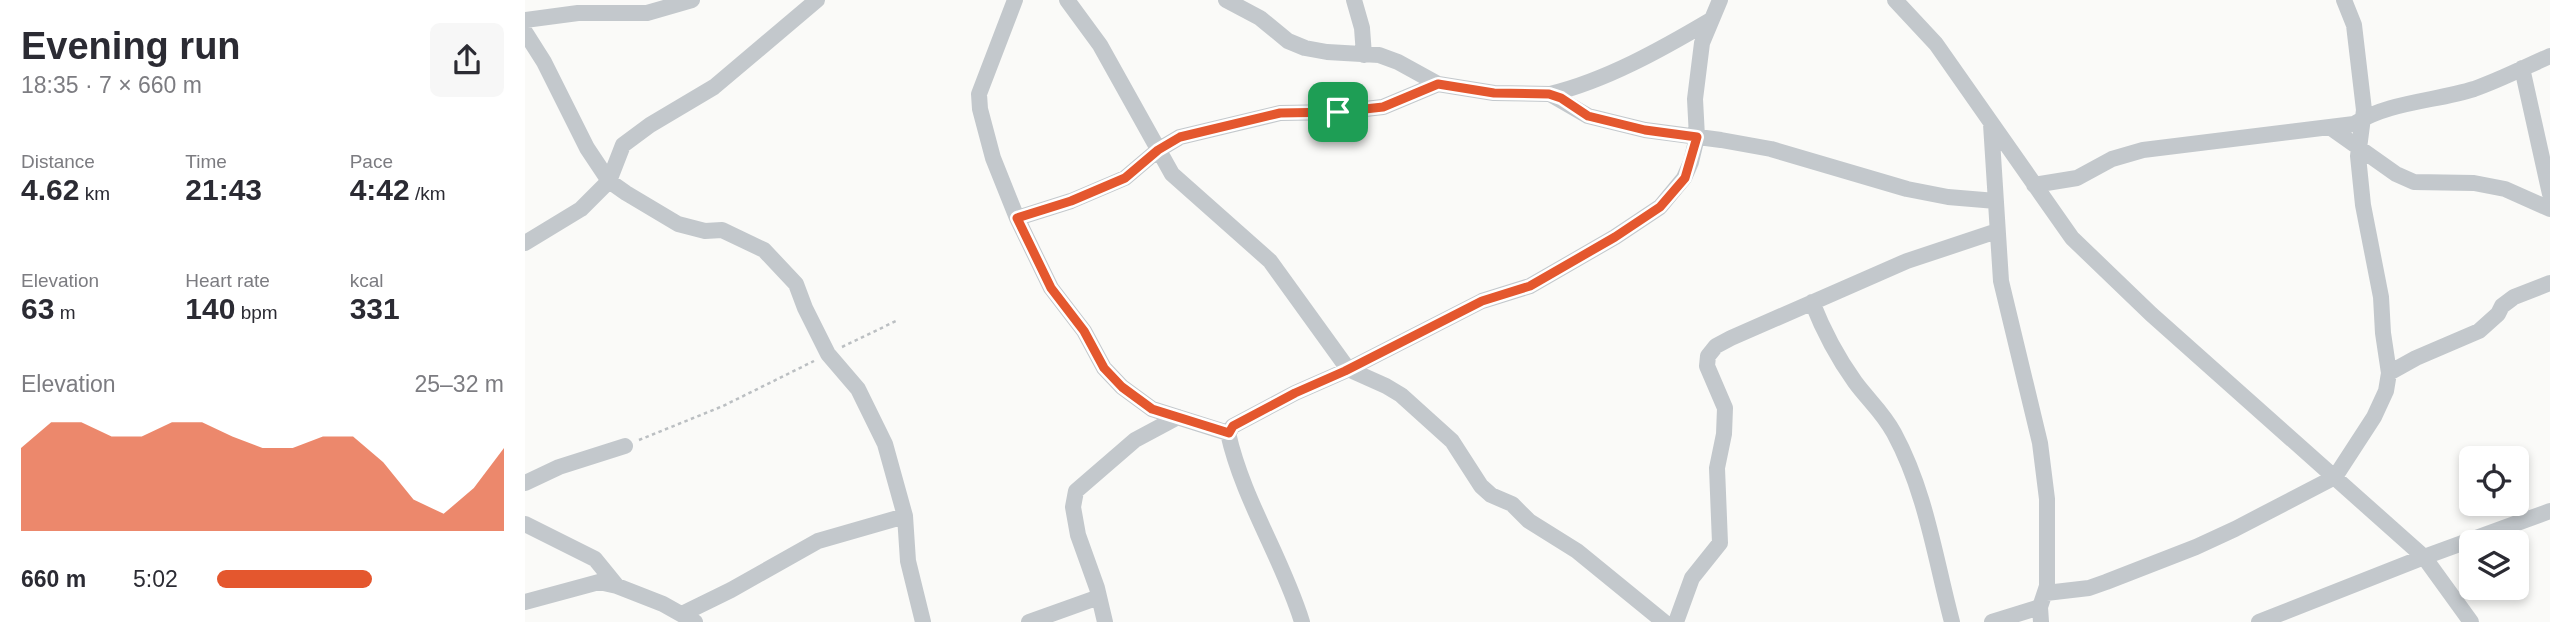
<!DOCTYPE html>
<meta charset="utf-8">
<style>
body{margin:0;font-family:Arial,sans-serif;background:#f7f7f7;color:#2b2b33;height:100vh;display:flex;flex-direction:column;font-size:26px;white-space:nowrap}
*{box-sizing:border-box;margin:0}
p{font-size:23px;color:#7c7c81}
.icon{flex:none;width:38px;height:38px;fill:none;stroke:currentColor;stroke-width:2;stroke-linecap:round;stroke-linejoin:round}
.map{position:relative;flex:1;overflow:hidden}
.sheet{display:flex;flex-direction:column;background:#fff;width:525px}
.sheet>*{flex:none}
.controls{position:absolute;left:1934px;top:446px;display:grid;gap:14px}
.controls a{display:grid;place-items:center;width:70px;height:70px;border-radius:10px;background:#fff;box-shadow:0 4px 10px #0003;font-size:35px}
.pin{position:absolute;display:grid;place-items:center;width:60px;height:60px;color:#fff;margin:-30px;border-radius:14px;box-shadow:0 4px 10px #0006}
.round{display:grid;place-items:center;flex:none;width:74px;height:74px;border-radius:10px;background:#f7f7f7}
.headline{display:flex;align-items:center;justify-content:space-between;height:119px;padding:0 21px}
h1{font-size:38px;font-weight:800;line-height:52px}
.figures{display:grid;grid-template-columns:repeat(3,1fr);gap:10px;height:119px;padding:7px 21px}
.figures div{display:grid;align-content:center}
.figures b{font-size:30px;font-weight:800}
.figures small{font-size:19px;font-weight:400}
.figures p{font-size:19px}
.chart{height:196px;padding:14px 21px}
.chart p{display:flex;justify-content:space-between}
.chart svg{width:100%;height:126px;margin-top:7px;fill:#e4572e;opacity:.7}
ul{padding:0 21px;list-style:none;font-size:23px}
li{display:grid;grid-template-columns:112px 84px 1fr;align-items:center;height:52px}
li i{height:18px;border-radius:9px;background:#e4572e}
main{display:flex;flex:1;min-height:0}
.map>svg:first-child{display:block}
.lines{fill:none;stroke-linecap:round;stroke-linejoin:round}
.path{stroke:#bbbfc2;stroke-width:2.5;stroke-dasharray:3.5 3.5;stroke-linecap:butt}
.street{stroke:#c3c8cc;stroke-width:16}
.route-casing{stroke:#fff;stroke-width:14}
.route{stroke:#e4572e;stroke-width:9}
</style>
<main>
<section class="sheet">
<div class="headline"><div><h1>Evening run</h1><p>18:35 · 7 × 660 m</p></div><a class="round"><svg class="icon" aria-label="share" viewBox="0 0 24 24"><path d="M12 15V3M7 8l5-5 5 5M5 13v7h14v-7"/></svg></a></div>
<div class="figures">
<div><p>Distance</p><b>4.62<small> km</small></b></div>
<div><p>Time</p><b>21:43</b></div>
<div><p>Pace</p><b>4:42<small> /km</small></b></div>
</div>
<div class="figures">
<div><p>Elevation</p><b>63<small> m</small></b></div>
<div><p>Heart rate</p><b>140<small> bpm</small></b></div>
<div><p>kcal</p><b>331</b></div>
</div>
<div class="chart"><p><span>Elevation</span>25–32 m</p>
<svg viewBox="0 0 160 44" preserveAspectRatio="none"><path d="M0 44V15L10 6L20 6L30 11L40 11L50 6L60 6L70 11L80 15L90 15L100 11L110 11L120 20L130 33L140 38L150 29L160 15V44z"/></svg>
</div>
<ul>
<li><b>660 m</b>5:02<i style="width:54%"></i></li>
</ul>
</section>
<div class="map">
<svg width="2025" height="622" viewBox="0 0 2025 622">
<rect width="100%" height="100%" fill="#fafaf8"/>
<g class="lines">
<path class="path" d="M317,347L371,321
M114,440L198,406L289,361"/>
<path class="street" d="M490,0L454,94L455,109L468,158L492,218L526,288L559,331L579,368L597,387L627,409L703,433
M542,0L575,45L647,174L745,261L823,369L861,386L876,395L927,441L956,486L966,495L987,504L1004,521L1052,551L1139,622
M701,0L735,18L763,41L780,48L802,52L854,55L873,62L913,84L969,93L1025,94L1063,116L1120,130L1196,140L1246,149L1382,189L1423,197L1471,201
M829,0L837,28L839,55
M1370,0L1411,44L1547,238L1626,314L1899,557L1946,622
M0,20L53,13H122L167,0
M0,32L19,62L62,148L84,181L101,193L153,224L180,231L197,230L239,250L271,284L280,308L303,354L333,389L360,444L380,516L383,561L398,622
M1997,68L2025,194
M1025,94C1080,81 1137,49 1186,20
M1466,124L1476,281L1515,443L1522,499V586L1515,607L1516,622
M1806,128L1871,174L1889,182L1949,183L1980,189L2025,209
M1509,185L1552,178L1587,159L1618,150L1829,124C1863,102 1911,101 1949,89C1975,80 2000,67 2025,56
M492,218L546,201L600,178L633,150L655,137L755,113L813,112L858,107L913,84
M0,243L56,209L84,181L98,145L125,125L189,87L292,0
M1287,302C1298,330 1312,357 1330,382C1344,401 1357,411 1369,433C1401,492 1410,558 1427,622
M1864,373L1891,358L1954,331L1973,314L1977,306L1989,297L2025,283
M0,483L34,467L100,446
M0,524L70,559L92,586
M1521,593L1564,588L1581,582L1671,547L1710,529L1810,477L1849,417L1861,391L1864,373L1858,333L1856,297L1838,205L1833,156L1839,110L1829,25L1819,0
M0,602L74,582L92,586L138,604L170,622
M157,614L206,590L293,541L380,516
M504,622L574,597
M580,622L572,588L553,535L548,507L551,491L610,440L653,417
M777,622C757,557 718,500 703,433L708,426L770,393L820,371L957,301L1005,286L1090,237L1135,207L1159,178L1166,162L1172,137L1170,99L1177,43L1195,0
M1151,622L1167,578L1195,543L1192,468L1199,434L1200,408L1182,366L1183,356L1191,346L1206,338L1382,261L1472,231
M1467,622L1515,607
M1734,622L1899,557L2025,511"/>
</g>
<g class="lines">
<defs>
<path id="route" d="M913,84L969,93L1024,94L1036,98L1063,116L1120,130L1172,137L1160,178L1135,207L1090,237L1005,286L957,301L820,371L770,393L708,426L704,433L627,409L597,387L579,368L559,331L526,288L492,218L546,201L600,178L633,150L655,137L755,113L813,112L858,107Z"/>
</defs>
<use href="#route" class="route-casing"/>
<use href="#route" class="route"/>
</g>
</svg>
<div class="controls">
<a><svg class="icon" aria-label="locate" viewBox="0 0 24 24"><circle cx="12" cy="12" r="6"/><path d="M12 2v4M12 18v4M2 12h4M18 12h4"/></svg></a>
<a><svg class="icon" aria-label="layers" viewBox="0 0 24 24"><path d="M12 4l9 5-9 5-9-5zM3 14l9 5 9-5"/></svg></a>
</div>
<div class="pin" style="left:813px;top:112px;background:#1e9e55"><svg class="icon" aria-label="arrive" viewBox="0 0 24 24"><path d="M6 21V4h12l-3 4 3 4H6"/></svg></div>
</div>
</main>
